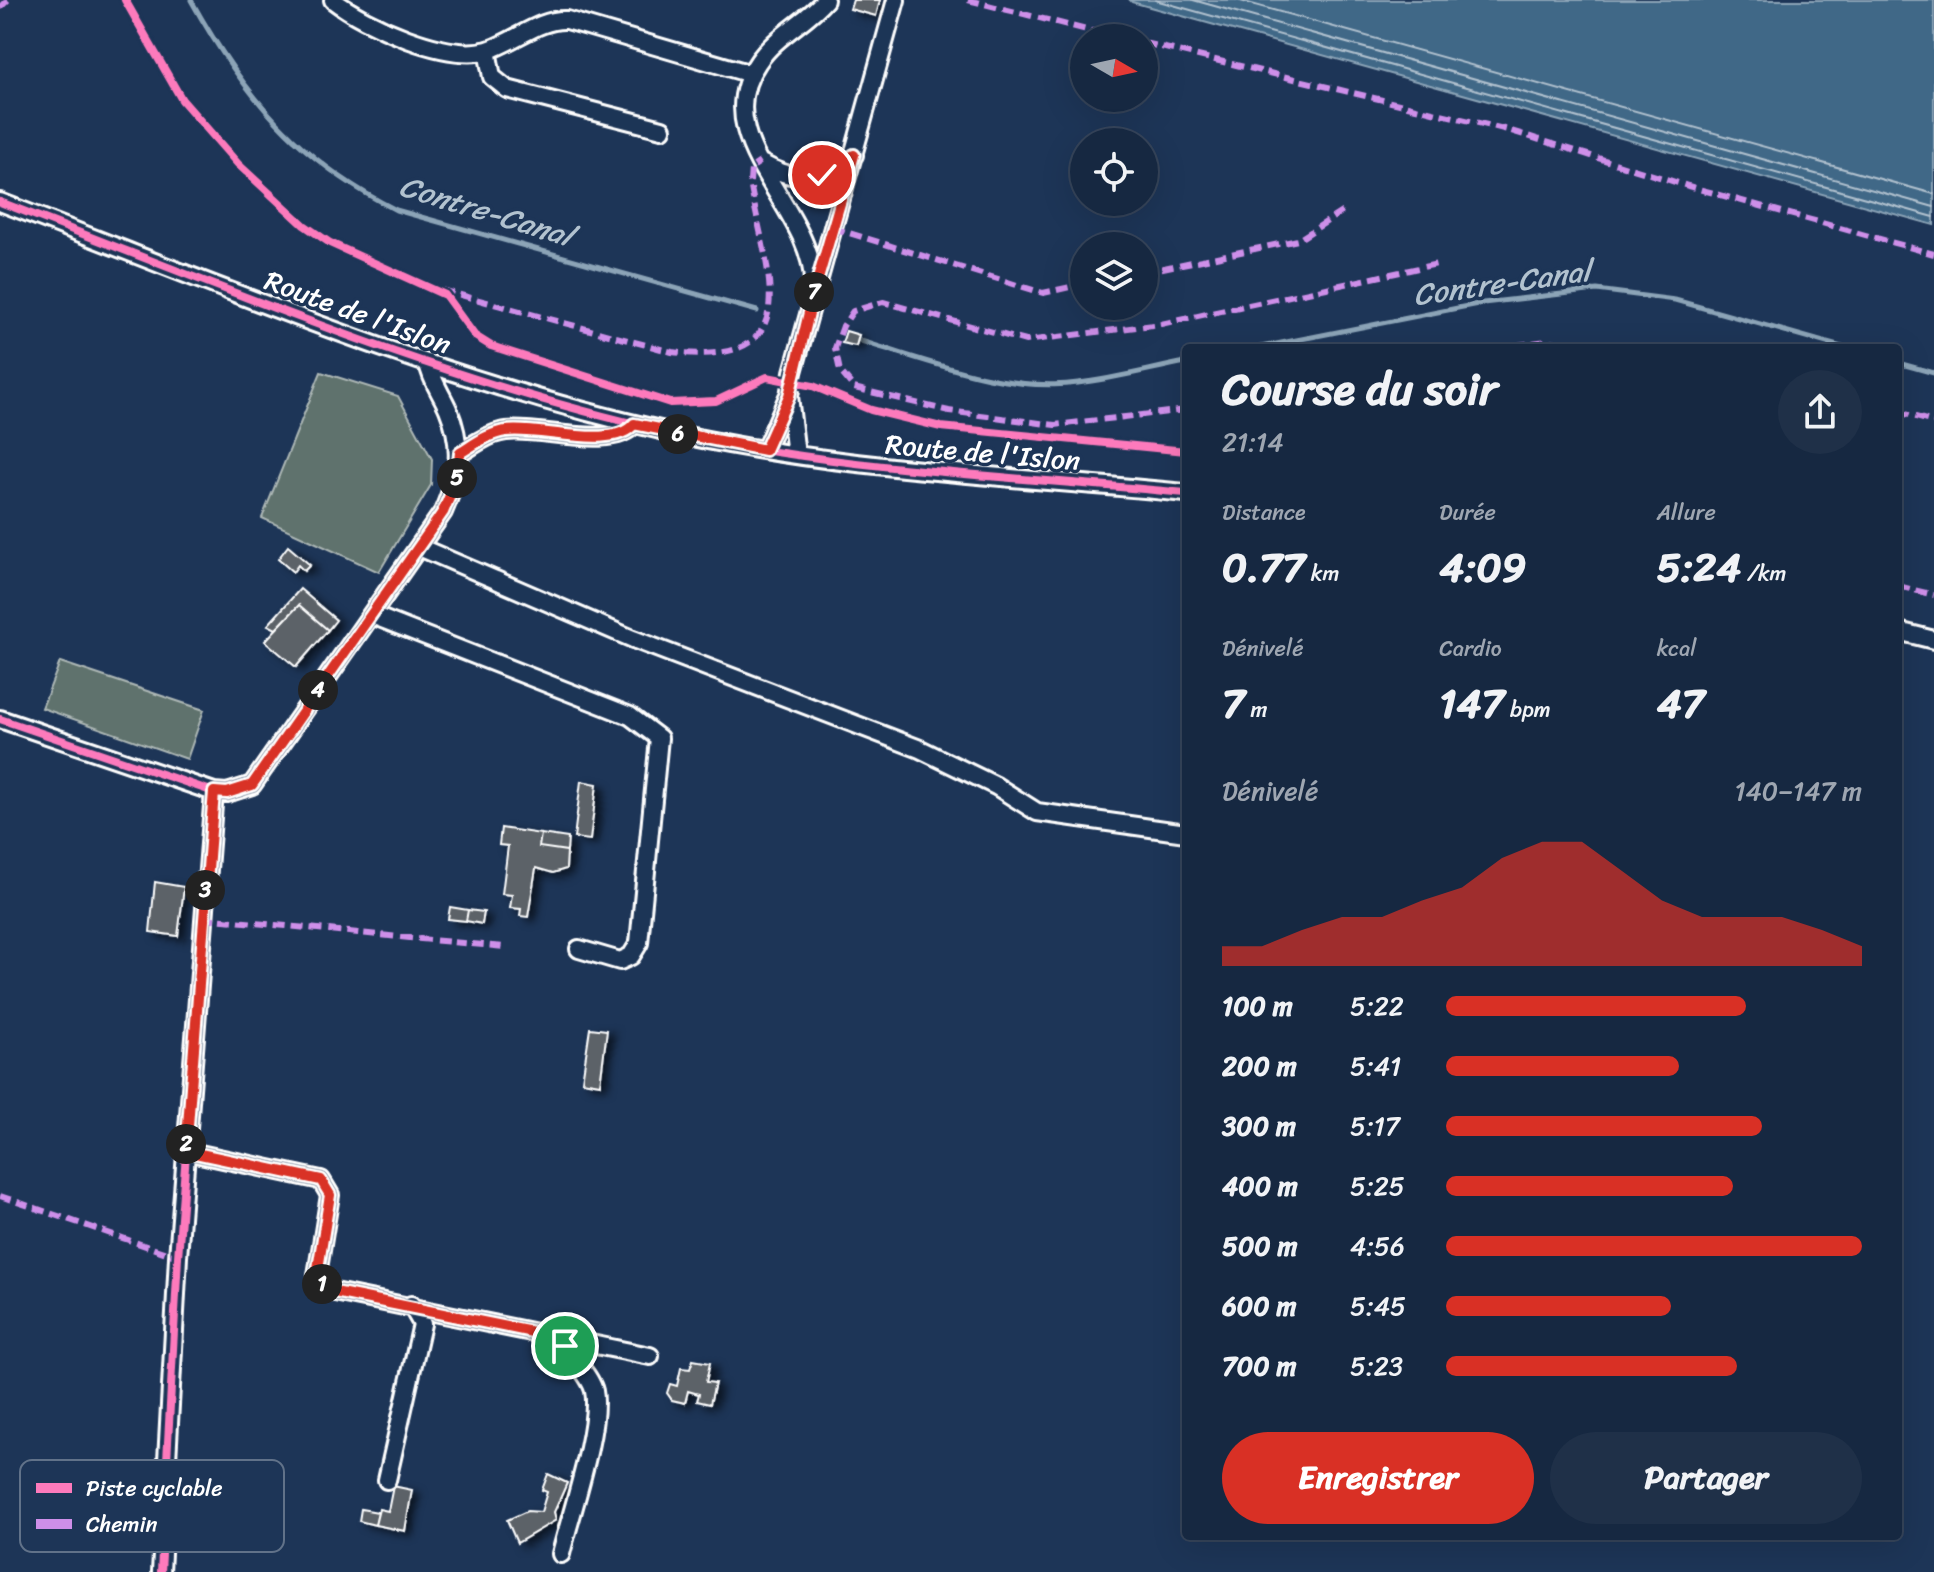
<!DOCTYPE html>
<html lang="fr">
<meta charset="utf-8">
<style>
body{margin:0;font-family:Sriracha,sans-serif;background:#1f3048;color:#f1f3f6;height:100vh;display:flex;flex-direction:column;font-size:30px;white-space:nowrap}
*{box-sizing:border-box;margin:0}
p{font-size:26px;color:#9ea6b1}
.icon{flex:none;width:44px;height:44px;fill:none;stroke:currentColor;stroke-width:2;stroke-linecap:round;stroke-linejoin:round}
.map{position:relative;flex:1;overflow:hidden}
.side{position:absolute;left:1182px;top:344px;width:720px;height:1196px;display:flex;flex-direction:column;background:#162841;border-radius:8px;box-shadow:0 8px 32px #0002,0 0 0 2px #35445a}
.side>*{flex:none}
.needle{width:52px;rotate:99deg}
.buttons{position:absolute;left:1070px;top:24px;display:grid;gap:16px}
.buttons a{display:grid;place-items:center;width:88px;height:88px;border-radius:50%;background:#162841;box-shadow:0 8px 32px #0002,0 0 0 2px #35445a;font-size:40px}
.pin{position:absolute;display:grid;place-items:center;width:68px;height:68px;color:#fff;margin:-34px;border:4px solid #fff;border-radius:50%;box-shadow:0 2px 8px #0007}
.km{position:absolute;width:40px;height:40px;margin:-20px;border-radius:50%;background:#222;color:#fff;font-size:22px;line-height:40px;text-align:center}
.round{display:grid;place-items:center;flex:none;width:84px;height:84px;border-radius:42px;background:#1f3048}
.overview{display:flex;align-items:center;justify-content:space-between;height:136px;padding:0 40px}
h1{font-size:44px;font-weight:700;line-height:60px}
.stats{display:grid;grid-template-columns:repeat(3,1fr);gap:12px;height:136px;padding:8px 40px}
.stats div{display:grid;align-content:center}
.stats b{font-size:40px;font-weight:700}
.stats small{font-size:22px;font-weight:400}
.stats p{font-size:22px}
.chart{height:224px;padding:16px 40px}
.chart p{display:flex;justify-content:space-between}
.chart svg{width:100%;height:144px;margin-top:8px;fill:#d93025;opacity:.7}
.cta{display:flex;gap:16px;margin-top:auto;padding:16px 40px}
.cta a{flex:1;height:92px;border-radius:48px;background:#d93025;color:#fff;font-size:32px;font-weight:700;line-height:92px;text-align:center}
.cta a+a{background:#1f3048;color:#f1f3f6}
ul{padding:0 40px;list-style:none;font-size:26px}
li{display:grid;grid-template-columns:128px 96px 1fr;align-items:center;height:60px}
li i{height:20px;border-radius:10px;background:#d93025}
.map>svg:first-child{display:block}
.green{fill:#5e726d;stroke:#aeb8b6;stroke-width:2}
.water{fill:#3f6787;stroke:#8ca4b7;stroke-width:2}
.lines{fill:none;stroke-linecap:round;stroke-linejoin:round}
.shore{stroke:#b2c2cf;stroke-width:2}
.stream{stroke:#8ca4b7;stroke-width:5}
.building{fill:#5c6268;stroke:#fff;stroke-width:2;filter:url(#shadow)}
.minor-casing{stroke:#fff;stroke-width:22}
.minor{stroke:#1d3557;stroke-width:16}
.quiet{stroke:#ce8fe9;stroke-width:6;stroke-dasharray:12 6;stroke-linecap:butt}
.cycleway-casing{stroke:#1d3557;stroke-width:13}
.cycleway{stroke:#fd7abc;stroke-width:8}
.route-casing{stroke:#fff;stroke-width:16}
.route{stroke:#d93025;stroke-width:10}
.labels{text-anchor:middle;stroke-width:7;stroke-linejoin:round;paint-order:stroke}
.street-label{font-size:28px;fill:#fff;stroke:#1d3557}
.water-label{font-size:30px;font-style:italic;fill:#b2c2cf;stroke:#1d3557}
.key{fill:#1d3557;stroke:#617289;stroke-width:2}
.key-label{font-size:22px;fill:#fff}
</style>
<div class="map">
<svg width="1934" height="1572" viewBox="0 0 1934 1572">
<defs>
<filter id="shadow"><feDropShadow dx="7" dy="4" stdDeviation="4" flood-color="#0009"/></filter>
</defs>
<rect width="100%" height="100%" fill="#1d3557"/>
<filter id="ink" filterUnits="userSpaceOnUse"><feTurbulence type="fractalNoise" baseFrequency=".0125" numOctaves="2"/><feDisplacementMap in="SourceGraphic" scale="16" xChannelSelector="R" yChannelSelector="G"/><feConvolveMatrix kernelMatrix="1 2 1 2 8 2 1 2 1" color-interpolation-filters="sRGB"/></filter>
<g filter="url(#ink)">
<path class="green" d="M321,372L398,396L432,459L431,485L379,572L262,518Z
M60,662L204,710L187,759L42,708Z"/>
<path class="water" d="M1130,0H1934V225L1132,2Z"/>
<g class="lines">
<path class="shore" d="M1155,0L1934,217
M1193,0L1934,207
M1237,0L1934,194"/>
<path class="stream" d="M191,0C244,96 298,160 396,210L757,311
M857,340C927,360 1004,393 1078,383C1114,379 1150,369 1186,362
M1256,348L1483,303L1597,290L1675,300L1845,348
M1898,363L1934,373"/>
</g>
<path class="building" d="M853,0H880L876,16L850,9Z
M846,331L859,335L856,346L842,343Z
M288,546L310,565L304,571L298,565L293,572L278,559Z
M300,589L336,620L328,630L299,605L276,629L268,625Z
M299,605L328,630L296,667L265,641Z
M581,781L597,784L590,840L574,838Z
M501,828L541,834L539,847L567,851L566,869L553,873L536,868L528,917L520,916L521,909L510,908L512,895L502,894L508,846L499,845Z
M541,834L568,838L567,851L539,847Z
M155,882L184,887L178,936L150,932Z
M450,907L468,910L466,921L448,919Z
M468,910L484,912L482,924L466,921Z
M590,1028L607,1030L600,1084L582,1081Z
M693,1360L710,1363L706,1382L715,1383L710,1404L697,1401L699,1394L695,1393L688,1391L685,1403L672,1400L667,1393L670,1384L677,1386L681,1368L690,1369Z
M548,1474L567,1483L554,1512L556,1520L517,1543L507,1520L527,1511L541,1512L547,1492L542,1490Z
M393,1486L412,1490L405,1531L375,1525L379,1509L388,1511Z
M361,1509L378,1512L375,1525L359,1521Z"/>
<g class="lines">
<defs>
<path id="minor" d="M333,0C365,25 447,62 488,50C514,42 540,18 567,20L751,74
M487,50L492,77L507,89L662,129
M761,163C800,185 819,179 854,155
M0,202C218,285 437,380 665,431C835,470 1013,476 1186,493
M813,283C813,207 704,140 758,62C775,36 805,23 825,0
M765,450L788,397
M460,453C475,444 489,433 506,431C539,426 613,451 634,424
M796,455L789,396L793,372L896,0
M419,547L633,639L920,749L996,786L1037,812L1186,833
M372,615L630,716L659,738L639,943L631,956L620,961L579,949
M1898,631L1934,640
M0,719L214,792L227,793L252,785L443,512C459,475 464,448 448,409C441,393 431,380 428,363
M186,1151L321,1180L330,1195L317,1275L325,1290L650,1356
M553,1339C565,1347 591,1377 594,1391C601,1426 570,1516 561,1554
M387,1480L422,1324L411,1305
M161,1572L178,1257L214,792"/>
</defs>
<use href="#minor" class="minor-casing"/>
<use href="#minor" class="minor"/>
<path class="quiet" d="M968,0L1119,38
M0,8L8,0
M1144,43L1508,130L1688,186L1934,254
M833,228L1043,293L1084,284
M1144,272L1298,240L1343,211
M442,290L672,352C812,368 765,272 750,182L751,168L760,162
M1497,348L1546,341L1618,348
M1186,410L1055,425L949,411L854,388L840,371L835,348L843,326L853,311L883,302L1026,341L1161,324L1437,264
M1898,412L1934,422
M1898,586L1934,595
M203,918L504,947
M0,1196L178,1257"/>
<defs>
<path id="cycleway" d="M125,0L182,100L238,164L304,225L330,243L445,295L475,336L491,346L670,403L716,401L767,377L813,386L871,410L941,427L1186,451
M0,202C218,285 437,380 665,431C835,470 1013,476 1186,493
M0,719L214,792L178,1257L161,1572"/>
</defs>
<use href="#cycleway" class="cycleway-casing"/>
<use href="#cycleway" class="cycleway"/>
</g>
</g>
<g class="lines" filter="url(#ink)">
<defs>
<path id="route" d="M565,1346L547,1335L325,1290L317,1275L330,1195L321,1180L186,1151L214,792L227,793L252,785L443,512L457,479L460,453C475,444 489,433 506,431C539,426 613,451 634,424L765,450L789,396L813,296L854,155L822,175"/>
</defs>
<use href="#route" class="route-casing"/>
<use href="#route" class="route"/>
</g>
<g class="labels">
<g class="street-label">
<text transform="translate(358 312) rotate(20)" y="10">Route de l'Islon</text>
<text transform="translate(983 452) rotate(5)" y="10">Route de l'Islon</text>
</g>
<g class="water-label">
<text transform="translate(486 211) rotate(17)" y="10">Contre-Canal</text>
<text transform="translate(1502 283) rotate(-8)" y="10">Contre-Canal</text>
</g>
</g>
<rect x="20" y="1460" width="264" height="92" rx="12" class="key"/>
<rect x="36" y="1483" width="36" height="10" fill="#fd7abc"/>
<rect x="36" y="1519" width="36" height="10" fill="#ce8fe9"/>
<g class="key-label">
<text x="86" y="1496">Piste cyclable</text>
<text x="86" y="1532">Chemin</text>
</g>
</svg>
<div class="buttons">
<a><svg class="needle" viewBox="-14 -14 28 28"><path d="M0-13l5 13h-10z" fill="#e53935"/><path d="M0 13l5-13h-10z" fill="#9ea6b1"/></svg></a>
<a><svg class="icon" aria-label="locate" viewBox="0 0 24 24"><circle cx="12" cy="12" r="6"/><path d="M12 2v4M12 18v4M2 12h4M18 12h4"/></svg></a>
<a><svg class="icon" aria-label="layers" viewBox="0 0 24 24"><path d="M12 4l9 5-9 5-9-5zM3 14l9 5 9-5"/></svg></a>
</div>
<div class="pin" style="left:565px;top:1346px;background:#1e9e55"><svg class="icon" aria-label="arrive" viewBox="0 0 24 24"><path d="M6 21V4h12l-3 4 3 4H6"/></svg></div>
<div class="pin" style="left:822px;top:175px;background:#d93025"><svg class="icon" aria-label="check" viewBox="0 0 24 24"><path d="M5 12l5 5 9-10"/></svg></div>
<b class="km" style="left:322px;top:1284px">1</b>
<b class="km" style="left:186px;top:1144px">2</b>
<b class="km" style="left:205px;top:890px">3</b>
<b class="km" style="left:318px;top:690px">4</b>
<b class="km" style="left:457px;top:478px">5</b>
<b class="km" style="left:678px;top:434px">6</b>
<b class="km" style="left:814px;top:292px">7</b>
<section class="side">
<div class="overview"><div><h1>Course du soir</h1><p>21:14</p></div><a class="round"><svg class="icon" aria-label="share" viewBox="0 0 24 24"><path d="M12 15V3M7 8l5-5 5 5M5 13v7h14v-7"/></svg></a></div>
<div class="stats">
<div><p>Distance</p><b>0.77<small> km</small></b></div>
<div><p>Durée</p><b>4:09</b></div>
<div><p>Allure</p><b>5:24<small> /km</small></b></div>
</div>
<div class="stats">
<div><p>Dénivelé</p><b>7<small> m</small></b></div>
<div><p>Cardio</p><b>147<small> bpm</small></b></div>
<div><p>kcal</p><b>47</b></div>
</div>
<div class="chart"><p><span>Dénivelé</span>140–147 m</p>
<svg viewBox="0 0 160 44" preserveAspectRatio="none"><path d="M0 44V38L10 38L20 33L30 29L40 29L50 24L60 20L70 11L80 6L90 6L100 15L110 24L120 29L130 29L140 29L150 33L160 38V44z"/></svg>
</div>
<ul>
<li><b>100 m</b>5:22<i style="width:72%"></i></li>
<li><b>200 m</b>5:41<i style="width:56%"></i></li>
<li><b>300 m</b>5:17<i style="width:76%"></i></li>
<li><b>400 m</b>5:25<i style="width:69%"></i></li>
<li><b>500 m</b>4:56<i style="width:100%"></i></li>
<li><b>600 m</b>5:45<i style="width:54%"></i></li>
<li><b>700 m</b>5:23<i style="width:70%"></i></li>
</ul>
<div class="cta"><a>Enregistrer</a><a>Partager</a></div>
</section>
</div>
